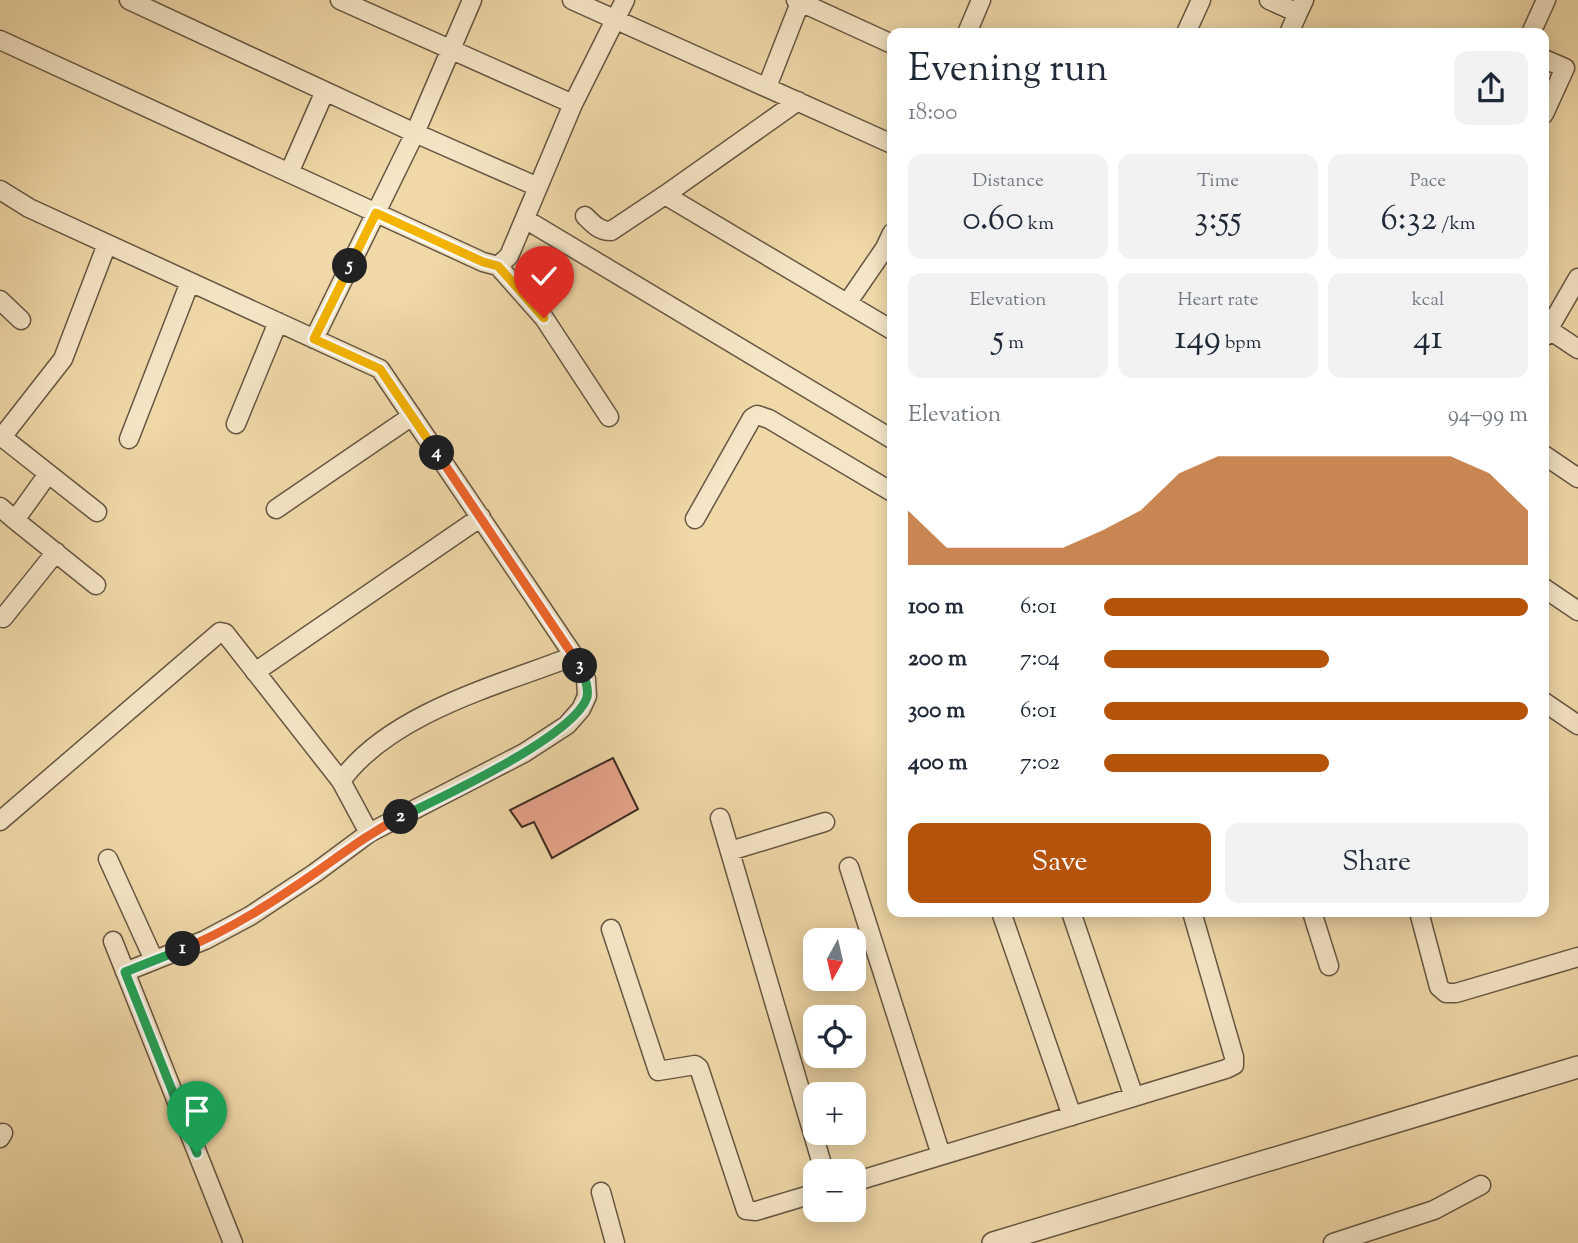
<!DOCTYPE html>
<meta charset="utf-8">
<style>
body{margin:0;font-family:"Sorts Mill Goudy",serif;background:#f2f2f3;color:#1f2937;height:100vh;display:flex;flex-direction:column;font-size:26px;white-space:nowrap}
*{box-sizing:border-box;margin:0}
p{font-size:23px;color:#747a83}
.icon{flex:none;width:38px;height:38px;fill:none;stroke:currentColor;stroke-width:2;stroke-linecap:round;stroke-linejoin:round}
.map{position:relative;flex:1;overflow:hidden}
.side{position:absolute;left:887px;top:28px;width:662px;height:889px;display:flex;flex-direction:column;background:#fff;border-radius:14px;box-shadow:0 4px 18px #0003}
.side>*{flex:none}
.needle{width:46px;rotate:188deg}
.tools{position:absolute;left:803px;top:928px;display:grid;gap:14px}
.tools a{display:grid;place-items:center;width:63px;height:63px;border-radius:14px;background:#fff;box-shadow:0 4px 18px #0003;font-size:35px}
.pin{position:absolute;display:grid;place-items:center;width:60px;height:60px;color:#fff;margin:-72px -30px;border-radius:50% 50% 50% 0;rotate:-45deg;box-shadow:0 0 7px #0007}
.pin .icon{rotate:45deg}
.km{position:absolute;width:35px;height:35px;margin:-18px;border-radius:50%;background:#222;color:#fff;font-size:19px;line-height:35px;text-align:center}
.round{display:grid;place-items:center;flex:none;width:74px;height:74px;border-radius:14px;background:#f2f2f3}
.head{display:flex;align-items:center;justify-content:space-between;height:119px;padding:0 21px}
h1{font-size:38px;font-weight:600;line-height:52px}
.stats{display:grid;grid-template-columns:repeat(3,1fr);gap:10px;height:119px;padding:7px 21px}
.stats div{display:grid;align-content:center;border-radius:14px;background:#f2f2f3;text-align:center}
.stats b{font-size:35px;font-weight:600}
.stats small{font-size:19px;font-weight:400}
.stats p{font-size:19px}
.chart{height:196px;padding:14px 21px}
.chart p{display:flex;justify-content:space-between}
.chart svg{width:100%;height:126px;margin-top:7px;fill:#b45309;opacity:.7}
.cta{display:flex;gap:14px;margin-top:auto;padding:14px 21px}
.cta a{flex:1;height:80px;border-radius:14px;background:#b45309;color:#fff;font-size:28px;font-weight:600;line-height:80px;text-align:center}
.cta a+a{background:#f2f2f3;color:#1f2937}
ul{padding:0 21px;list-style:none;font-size:23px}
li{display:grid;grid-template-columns:112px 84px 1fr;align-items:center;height:52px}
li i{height:18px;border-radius:9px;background:#b45309}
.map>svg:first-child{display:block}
.building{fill:#eaa58c;stroke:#392b21;stroke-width:2}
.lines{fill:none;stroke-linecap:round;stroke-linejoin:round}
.minor-casing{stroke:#675643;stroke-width:21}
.tertiary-casing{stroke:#675643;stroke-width:24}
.minor{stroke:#f5e6c7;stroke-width:18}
.tertiary{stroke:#f5e6c7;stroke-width:21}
.split-1-casing{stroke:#fff;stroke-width:14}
.split-2-casing{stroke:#fff;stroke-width:14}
.split-3-casing{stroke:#fff;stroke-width:14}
.split-4-casing{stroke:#fff;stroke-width:14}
.split-5-casing{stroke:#fff;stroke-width:14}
.split-6-casing{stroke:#fff;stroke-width:14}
.split-1{stroke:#22a559;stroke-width:9}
.split-2{stroke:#f0652b;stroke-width:9}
.split-3{stroke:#22a559;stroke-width:9}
.split-4{stroke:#f0652b;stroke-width:9}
.split-5{stroke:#f5b400;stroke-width:9}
.split-6{stroke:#f5b400;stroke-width:9}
</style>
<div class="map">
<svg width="1578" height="1243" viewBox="0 0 1578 1243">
<rect width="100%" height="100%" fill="#f0d8a9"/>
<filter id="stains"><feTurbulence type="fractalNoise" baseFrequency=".00286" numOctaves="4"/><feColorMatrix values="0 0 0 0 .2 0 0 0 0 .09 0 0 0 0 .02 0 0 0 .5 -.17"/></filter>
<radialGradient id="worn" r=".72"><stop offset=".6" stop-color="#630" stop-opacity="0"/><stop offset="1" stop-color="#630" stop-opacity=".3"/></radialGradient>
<path class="building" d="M613,758L638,809L552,858L534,822L522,827L510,810Z"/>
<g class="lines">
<defs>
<path id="minor" d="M129,0L415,133L538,187
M340,0L573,104
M572,0L892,144
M796,0L892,44
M1269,0L1298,13L1304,0
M967,33L981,0
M1186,33L1201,0
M1289,33L1298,13
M1531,33L1546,0
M0,40L483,262L498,266L509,256L573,104L625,0
M1544,59L1565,68L1544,114
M767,87L801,0
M798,101L665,195L892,330
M289,173L325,91
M0,190L29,208L380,369L574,656L586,679L587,696L581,709L567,725L524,753L369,833L315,873L250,916L205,940L125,972
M585,216C593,224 599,231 611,231L665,195
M525,219L892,439
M498,266L544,318L609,417
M0,300L21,320
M848,302L885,248L892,233
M1548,329L1578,349
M1544,337L1578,278
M314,339L415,133L472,0
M236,424L278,322
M0,436L2,437L63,359L107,244
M2,437L97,512
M129,439L190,282
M1544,455L1578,478
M48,474L15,520L96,585
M0,507L15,520
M276,509L412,416
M695,519L752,418L757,415L769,419L892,492
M1544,588L1578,611
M0,616L3,618L56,552
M255,672L481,517
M1544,702L1578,725
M341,781C390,713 499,685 574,656
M720,818L824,1171
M0,821L220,632L225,633L341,781L369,833
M730,851L825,822
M108,859L154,960
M849,867L941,1155
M1001,912L1072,1116
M1071,912L1134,1097
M1312,912L1329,966
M1419,912L1439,987L1446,993H1456L1578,957
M611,929L658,1071L695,1065L699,1068L746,1210L756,1211L816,1193
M113,941L233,1243
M0,1138L3,1133
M854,1182L1226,1069L1234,1065V1057L1192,912
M601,1192L615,1243
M1333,1243L1434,1210L1481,1185"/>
<path id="tertiary" d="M993,1243L1578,1067"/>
</defs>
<use href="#minor" class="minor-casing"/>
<use href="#tertiary" class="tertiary-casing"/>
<use href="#minor" class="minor"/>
<use href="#tertiary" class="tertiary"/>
</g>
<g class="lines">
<defs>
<path id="split-1" d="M183,949L125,972L197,1153"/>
<path id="split-2" d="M183,949C230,930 273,902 315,873C345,852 368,834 401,817"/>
<path id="split-3" d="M401,817C440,798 575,736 587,697C589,687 584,676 580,666"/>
<path id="split-4" d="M437,453L580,666"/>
<path id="split-5" d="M350,266L314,339L380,369L437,453"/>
<path id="split-6" d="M350,266L376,213L483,262L498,266L544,318"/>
</defs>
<use href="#split-1" class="split-1-casing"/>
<use href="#split-2" class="split-2-casing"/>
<use href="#split-3" class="split-3-casing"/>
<use href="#split-4" class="split-4-casing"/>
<use href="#split-5" class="split-5-casing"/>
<use href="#split-6" class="split-6-casing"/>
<use href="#split-1" class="split-1"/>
<use href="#split-2" class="split-2"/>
<use href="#split-3" class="split-3"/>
<use href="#split-4" class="split-4"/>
<use href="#split-5" class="split-5"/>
<use href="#split-6" class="split-6"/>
</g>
<rect width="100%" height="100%" filter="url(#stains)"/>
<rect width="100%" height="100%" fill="url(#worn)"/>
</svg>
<div class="tools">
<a><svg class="needle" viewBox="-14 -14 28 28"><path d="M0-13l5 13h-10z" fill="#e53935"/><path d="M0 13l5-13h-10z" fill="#747a83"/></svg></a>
<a><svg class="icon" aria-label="locate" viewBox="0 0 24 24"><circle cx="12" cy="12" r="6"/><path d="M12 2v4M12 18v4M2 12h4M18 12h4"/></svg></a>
<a>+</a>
<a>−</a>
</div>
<div class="pin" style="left:197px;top:1153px;background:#1e9e55"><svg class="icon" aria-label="arrive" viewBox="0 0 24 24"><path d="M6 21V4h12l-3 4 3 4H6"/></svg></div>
<div class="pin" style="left:544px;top:318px;background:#d93025"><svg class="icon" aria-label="check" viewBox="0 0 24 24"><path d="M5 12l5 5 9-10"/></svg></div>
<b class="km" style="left:183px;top:949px">1</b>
<b class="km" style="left:401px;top:817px">2</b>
<b class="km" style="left:580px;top:666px">3</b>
<b class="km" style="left:437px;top:453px">4</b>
<b class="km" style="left:350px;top:266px">5</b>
<section class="side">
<div class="head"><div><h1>Evening run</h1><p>18:00</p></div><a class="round"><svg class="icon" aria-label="share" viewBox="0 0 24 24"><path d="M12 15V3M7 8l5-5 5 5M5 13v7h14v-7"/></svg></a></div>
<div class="stats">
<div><p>Distance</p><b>0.60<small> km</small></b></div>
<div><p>Time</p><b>3:55</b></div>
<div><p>Pace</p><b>6:32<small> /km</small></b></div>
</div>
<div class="stats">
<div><p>Elevation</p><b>5<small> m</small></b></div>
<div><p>Heart rate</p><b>149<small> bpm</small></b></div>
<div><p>kcal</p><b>41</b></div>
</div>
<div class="chart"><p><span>Elevation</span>94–99 m</p>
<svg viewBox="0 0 160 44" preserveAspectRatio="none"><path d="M0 44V25L10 38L20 38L30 38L40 38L50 32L60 25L70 12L80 6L90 6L100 6L110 6L120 6L130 6L140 6L150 12L160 25V44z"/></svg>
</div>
<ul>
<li><b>100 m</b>6:01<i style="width:100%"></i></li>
<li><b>200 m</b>7:04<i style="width:53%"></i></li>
<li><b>300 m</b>6:01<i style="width:100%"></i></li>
<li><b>400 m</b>7:02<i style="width:53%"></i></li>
</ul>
<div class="cta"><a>Save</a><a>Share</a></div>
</section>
</div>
